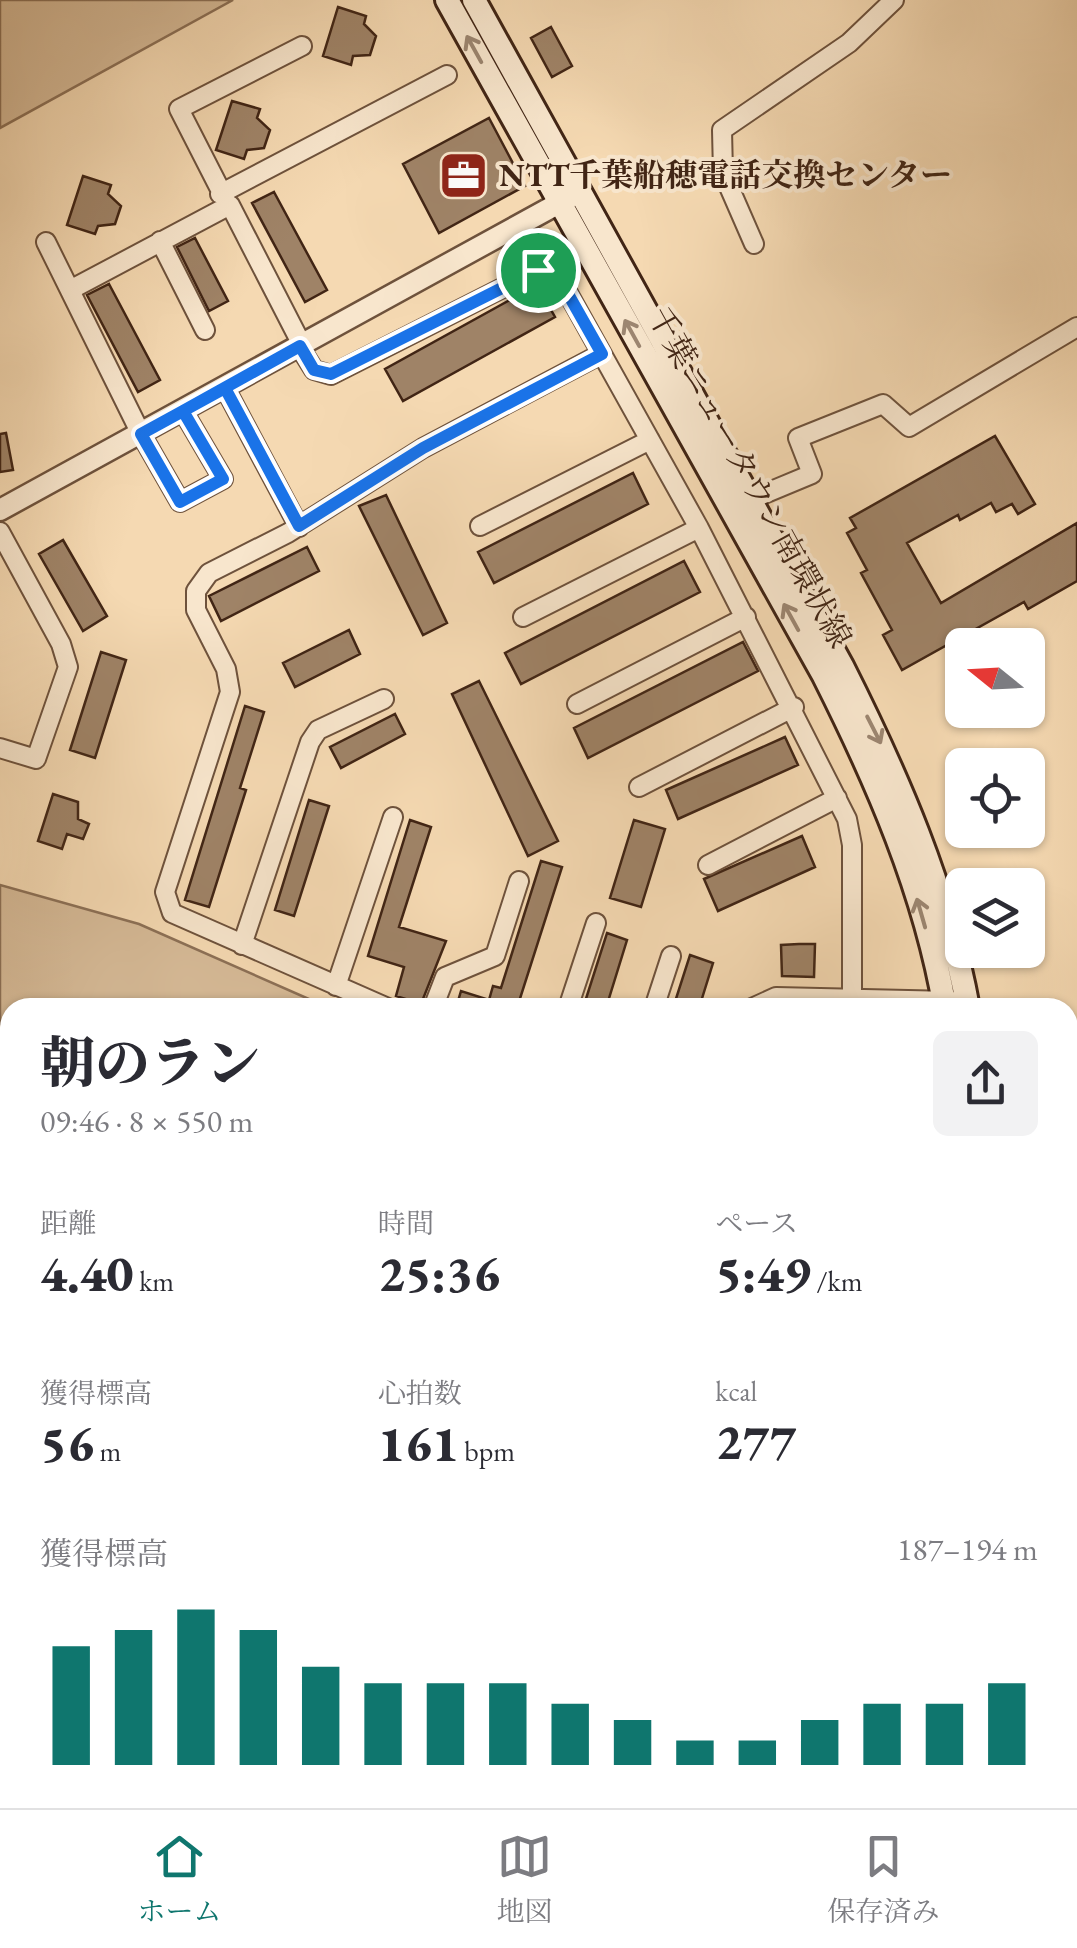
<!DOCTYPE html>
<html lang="ja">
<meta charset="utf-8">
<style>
body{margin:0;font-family:"EB Garamond","Noto Serif JP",serif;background:#f2f2f3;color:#2b2b33;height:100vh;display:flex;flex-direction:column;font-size:38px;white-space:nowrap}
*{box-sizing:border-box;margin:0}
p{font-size:32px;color:#7c7c81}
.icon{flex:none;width:55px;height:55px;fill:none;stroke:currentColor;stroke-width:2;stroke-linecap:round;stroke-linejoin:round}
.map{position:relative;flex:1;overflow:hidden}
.drawer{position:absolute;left:0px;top:998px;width:1078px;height:812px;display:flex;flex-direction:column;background:#fff;border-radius:30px 30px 0 0;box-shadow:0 2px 8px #0004}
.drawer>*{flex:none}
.needle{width:65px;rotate:288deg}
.fabs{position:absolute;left:945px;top:628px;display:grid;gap:20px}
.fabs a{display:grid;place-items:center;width:100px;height:100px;border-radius:15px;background:#fff;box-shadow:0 2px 8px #0004;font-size:50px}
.pin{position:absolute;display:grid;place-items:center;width:85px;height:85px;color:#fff;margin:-42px;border:5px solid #fff;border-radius:50%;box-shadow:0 2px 10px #0007}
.round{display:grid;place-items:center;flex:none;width:105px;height:105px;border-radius:15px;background:#f2f2f3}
.head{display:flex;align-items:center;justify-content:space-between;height:170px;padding:0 40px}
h1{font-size:55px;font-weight:800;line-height:75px}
.figures{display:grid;grid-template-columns:repeat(3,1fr);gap:15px;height:170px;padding:10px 40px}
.figures div{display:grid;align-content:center}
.figures b{font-size:50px;font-weight:800}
.figures small{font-size:28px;font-weight:400}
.figures p{font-size:28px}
.chart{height:280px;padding:20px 40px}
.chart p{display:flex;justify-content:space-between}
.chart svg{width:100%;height:180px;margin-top:10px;stroke:#0f766e;stroke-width:6}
.tabs{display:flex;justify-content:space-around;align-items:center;height:140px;border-top:2px solid #e1e1e2;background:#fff;font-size:28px;color:#7c7c81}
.tabs a{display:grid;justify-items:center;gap:5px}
.tabs .on{color:#0f766e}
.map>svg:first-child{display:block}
.green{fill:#d6ba97;stroke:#8c7056;stroke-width:2.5}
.water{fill:#b89c7d;stroke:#886c53;stroke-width:2.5}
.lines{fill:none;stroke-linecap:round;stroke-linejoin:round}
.river{stroke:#b89c7d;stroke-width:30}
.building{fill:#9f8367;stroke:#412515;stroke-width:2.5}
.minor-casing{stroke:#6e523c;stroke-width:22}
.tertiary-casing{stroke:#6e523c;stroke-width:25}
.secondary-casing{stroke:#412515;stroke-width:28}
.primary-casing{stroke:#412515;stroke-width:32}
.minor{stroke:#f8e6cd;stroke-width:18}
.tertiary{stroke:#f8e6cd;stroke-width:20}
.secondary{stroke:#f8e6cd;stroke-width:22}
.primary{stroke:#f5d9b2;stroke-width:28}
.oneway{stroke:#9c8671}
.route-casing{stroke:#fff;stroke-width:20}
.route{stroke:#1a73e8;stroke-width:12}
.labels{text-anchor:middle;stroke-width:8;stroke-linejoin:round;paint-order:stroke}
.poi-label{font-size:32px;font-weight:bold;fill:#412515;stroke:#f8e6cd;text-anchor:start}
.street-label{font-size:32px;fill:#412515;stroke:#f8e6cd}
</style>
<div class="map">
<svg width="1077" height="1808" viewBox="0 0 1077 1808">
<rect width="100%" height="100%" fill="#f5d9b2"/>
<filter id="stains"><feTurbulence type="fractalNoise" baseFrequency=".002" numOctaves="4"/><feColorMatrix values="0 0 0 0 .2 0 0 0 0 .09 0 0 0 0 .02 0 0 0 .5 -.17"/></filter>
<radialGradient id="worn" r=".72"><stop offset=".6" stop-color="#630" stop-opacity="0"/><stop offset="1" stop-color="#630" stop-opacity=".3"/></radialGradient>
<path class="green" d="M0,0H233L0,128Z
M0,885L139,924L327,1007L10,1008V1027L0,1024Z
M0,1074L10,1078V1169L0,1164Z
M1068,1107H1077V1433L1068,1429Z
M10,1451V1560H0V1452Z
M231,1800H332L320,1808H232Z
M563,1800H847L845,1808H568Z"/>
<path class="water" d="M0,1198L10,1201V1451L0,1452Z"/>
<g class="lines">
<path class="river" d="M1068,1676L1077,1692"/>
</g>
<path class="building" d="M338,7L366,16L364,24L376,36L370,55L353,56L351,65L323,56Z
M551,27L572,66L552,77L531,38Z
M232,101L260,109L257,118L270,130L264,148L247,150L244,159L216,150Z
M489,118L525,186L439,233L403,164Z
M83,176L111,185L108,194L121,206L115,224L98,226L95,234L67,225Z
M274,192L327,290L305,302L252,203Z
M195,238L228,301L209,311L177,247Z
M109,284L160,380L138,392L87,295Z
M537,285L555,317L403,401L385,369Z
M6,433L13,470L0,472V434Z
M995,436L1035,504L1018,514L1012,504L996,512L991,503L960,520L958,515L907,543L941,603L1077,523V581L1028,609L1024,602L902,670L883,635L892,630L861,573L867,570L847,533L856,528L850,518Z
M633,473L648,504L494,583L478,552Z
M386,495L447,623L423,635L359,506Z
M63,540L107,616L83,631L39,554Z
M307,547L319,571L221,621L209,596Z
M684,561L700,592L521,684L505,653Z
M349,630L360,654L295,687L283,663Z
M743,642L758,671L588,758L574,728Z
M101,652L126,660L95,758L70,750Z
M479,681L558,841L528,856L452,694Z
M245,706L264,712L240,788L246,790L209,907L185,900Z
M395,714L405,734L341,768L330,747Z
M785,737L798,765L678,819L666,790Z
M53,794L78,802V819L89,824L83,839L67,834L62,849L38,841Z
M309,800L329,806L294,916L275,910Z
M410,820L431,827L399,927L446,941L421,1004L396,996L404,967L368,956Z
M634,820L665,829L641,907L610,898Z
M802,836L815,867L718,911L704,879Z
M541,861L562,867L517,1008H456L461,991L489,1000L493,986L501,988Z
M607,933L627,940L606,1008H583Z
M799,944H815L814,977L782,976L781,945Z
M690,955L713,963L699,1008H673Z"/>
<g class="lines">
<defs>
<path id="minor" d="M220,194L447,75
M226,201L179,109L302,46
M160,241L205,330
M46,242L141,434L180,502L223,479L183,411
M754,244L723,173L722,130L849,43L894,0
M70,290L230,205L302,345
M299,346L314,370L331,375L538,270L559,277L699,528L847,819L852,845V996
M225,388L299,527
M740,504L812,474L798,438L883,404L909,427L1077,327
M480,526L650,440
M0,532L61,644L68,667L36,759L0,748
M523,617L699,528
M577,704L746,617
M639,787L794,707
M708,865L837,798
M242,945L310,742L318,730L384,699
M336,986L393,817
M388,1008L172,913L165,892L230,692L226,669L196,610V591L209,573L288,533L423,448L601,354
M433,1008L445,977L495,956L519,881
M568,1008L596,923
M654,1008L671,956
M752,1008L776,997L952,1001
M0,1687L10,1690
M0,1774L10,1777
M81,1800L106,1808
M140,1808L142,1800"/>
<path id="tertiary" d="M0,510L572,196
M0,1644L10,1612"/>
<path id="secondary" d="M447,0L824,676C877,781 925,891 945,1008
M474,0L842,666C897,775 946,887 968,1008
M853,1808L856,1800
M877,1808L880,1800"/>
<path id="primary" d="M0,1055L10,1058
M1068,1456L1077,1461"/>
</defs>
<use href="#minor" class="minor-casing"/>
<use href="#tertiary" class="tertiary-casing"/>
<use href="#secondary" class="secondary-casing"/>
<use href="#primary" class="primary-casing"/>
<use href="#minor" class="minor"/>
<use href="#tertiary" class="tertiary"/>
<use href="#secondary" class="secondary"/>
<use href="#primary" class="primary"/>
</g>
<defs><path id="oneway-shaft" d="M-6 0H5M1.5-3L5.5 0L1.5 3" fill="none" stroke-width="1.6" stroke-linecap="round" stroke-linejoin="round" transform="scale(2.5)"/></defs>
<g class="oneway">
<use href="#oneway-shaft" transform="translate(474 49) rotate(-119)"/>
<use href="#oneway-shaft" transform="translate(632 333) rotate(-119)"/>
<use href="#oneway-shaft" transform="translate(791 617) rotate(-119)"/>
<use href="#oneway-shaft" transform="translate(874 730) rotate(63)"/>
<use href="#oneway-shaft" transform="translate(921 913) rotate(-106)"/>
</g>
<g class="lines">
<defs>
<path id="route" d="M538,270L331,374L314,370L300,346L183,411L223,479L180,502L141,434L225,388L299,526L423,448L602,354L559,278L538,270"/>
</defs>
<use href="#route" class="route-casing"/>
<use href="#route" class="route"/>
</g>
<defs>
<symbol id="office-square" viewBox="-11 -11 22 22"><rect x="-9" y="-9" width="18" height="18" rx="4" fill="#8f2418" stroke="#f8e6cd"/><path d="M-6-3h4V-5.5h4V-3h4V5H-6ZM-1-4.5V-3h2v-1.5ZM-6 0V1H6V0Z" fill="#fff"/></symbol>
</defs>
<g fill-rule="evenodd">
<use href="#office-square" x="436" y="148" width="55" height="55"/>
</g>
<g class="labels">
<g class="poi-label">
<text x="499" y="186">NTT千葉船穂電話交換センター</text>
</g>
<g class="street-label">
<text transform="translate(750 477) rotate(61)" y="11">千葉ニュータウン南環状線</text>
</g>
</g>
<rect width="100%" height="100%" filter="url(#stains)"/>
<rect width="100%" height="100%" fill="url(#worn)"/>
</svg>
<div class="fabs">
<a><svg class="needle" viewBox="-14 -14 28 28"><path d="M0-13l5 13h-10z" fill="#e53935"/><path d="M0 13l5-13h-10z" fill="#7c7c81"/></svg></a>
<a><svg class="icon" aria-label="locate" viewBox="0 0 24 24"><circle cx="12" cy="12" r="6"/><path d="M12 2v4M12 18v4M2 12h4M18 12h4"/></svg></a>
<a><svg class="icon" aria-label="layers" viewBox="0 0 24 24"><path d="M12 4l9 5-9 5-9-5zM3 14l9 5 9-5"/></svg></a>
</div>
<div class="pin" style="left:538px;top:270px;background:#1e9e55"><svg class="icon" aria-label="arrive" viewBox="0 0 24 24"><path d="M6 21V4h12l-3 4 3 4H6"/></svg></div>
<section class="drawer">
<div class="head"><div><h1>朝のラン</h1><p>09:46 · 8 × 550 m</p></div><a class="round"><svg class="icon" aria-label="share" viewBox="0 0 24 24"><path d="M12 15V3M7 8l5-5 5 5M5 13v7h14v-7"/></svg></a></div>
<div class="figures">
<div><p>距離</p><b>4.40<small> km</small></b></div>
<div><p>時間</p><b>25:36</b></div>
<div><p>ペース</p><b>5:49<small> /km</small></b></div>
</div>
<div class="figures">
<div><p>獲得標高</p><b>56<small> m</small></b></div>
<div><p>心拍数</p><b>161<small> bpm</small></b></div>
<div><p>kcal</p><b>277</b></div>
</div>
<div class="chart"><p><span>獲得標高</span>187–194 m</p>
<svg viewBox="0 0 160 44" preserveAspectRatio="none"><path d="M5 44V15M15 44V11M25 44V6M35 44V11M45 44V20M55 44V24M65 44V24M75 44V24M85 44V29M95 44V33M105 44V38M115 44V38M125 44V33M135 44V29M145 44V29M155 44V24"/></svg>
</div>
</section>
</div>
<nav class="tabs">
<a class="on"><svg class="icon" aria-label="home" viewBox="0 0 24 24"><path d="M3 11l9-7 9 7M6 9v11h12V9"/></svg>ホーム</a>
<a><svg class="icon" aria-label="map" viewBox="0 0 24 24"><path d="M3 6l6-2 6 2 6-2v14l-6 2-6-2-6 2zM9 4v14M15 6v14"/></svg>地図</a>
<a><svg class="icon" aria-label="saved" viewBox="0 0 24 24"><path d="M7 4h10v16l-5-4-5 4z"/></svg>保存済み</a>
</nav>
